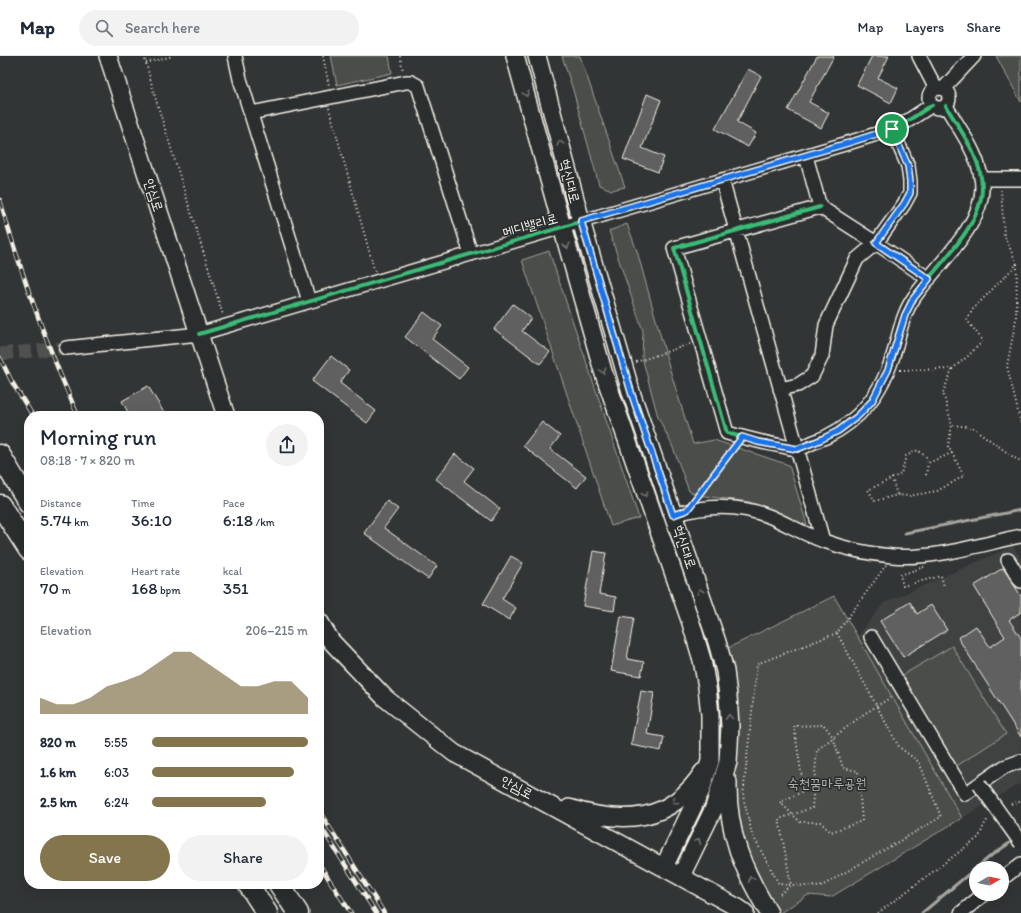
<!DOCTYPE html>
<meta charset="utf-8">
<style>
body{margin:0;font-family:Itim,"Poor Story",sans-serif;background:#f2f2f3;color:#1f2937;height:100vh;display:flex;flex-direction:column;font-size:15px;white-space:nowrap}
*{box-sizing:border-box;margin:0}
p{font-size:13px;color:#747a83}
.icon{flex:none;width:22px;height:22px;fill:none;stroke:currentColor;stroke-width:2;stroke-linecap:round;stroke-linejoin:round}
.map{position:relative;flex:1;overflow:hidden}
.panel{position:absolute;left:24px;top:355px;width:300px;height:478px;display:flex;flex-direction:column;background:#fff;border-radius:16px;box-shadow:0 4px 16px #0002}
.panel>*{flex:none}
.needle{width:26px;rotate:81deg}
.tools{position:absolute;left:969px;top:805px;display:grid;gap:8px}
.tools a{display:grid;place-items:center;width:40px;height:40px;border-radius:50%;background:#fff;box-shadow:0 4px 16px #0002;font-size:20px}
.pin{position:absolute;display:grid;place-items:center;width:34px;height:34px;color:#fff;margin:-17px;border:2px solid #fff;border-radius:50%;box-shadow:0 1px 4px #0007}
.round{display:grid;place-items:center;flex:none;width:42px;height:42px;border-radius:21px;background:#f2f2f3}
.summary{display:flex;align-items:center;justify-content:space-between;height:68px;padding:0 16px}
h1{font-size:22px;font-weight:600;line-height:30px}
.figures{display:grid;grid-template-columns:repeat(3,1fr);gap:6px;height:68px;padding:4px 16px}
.figures div{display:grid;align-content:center}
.figures b{font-size:17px;font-weight:600}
.figures small{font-size:11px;font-weight:400}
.figures p{font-size:11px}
.chart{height:112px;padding:8px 16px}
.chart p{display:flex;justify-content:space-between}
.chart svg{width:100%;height:72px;margin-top:4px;fill:#84754c;opacity:.7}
.cta{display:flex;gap:8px;margin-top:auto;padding:8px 16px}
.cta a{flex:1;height:46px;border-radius:24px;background:#84754c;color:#fff;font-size:16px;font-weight:600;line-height:46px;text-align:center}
.cta a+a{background:#f2f2f3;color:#1f2937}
ul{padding:0 16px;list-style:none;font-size:13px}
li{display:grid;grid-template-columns:64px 48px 1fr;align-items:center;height:30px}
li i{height:10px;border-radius:5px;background:#84754c}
header{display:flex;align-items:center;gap:24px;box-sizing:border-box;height:56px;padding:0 20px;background:#fff;border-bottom:1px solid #e0e1e3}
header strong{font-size:19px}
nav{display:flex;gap:22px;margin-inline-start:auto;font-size:14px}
.search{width:280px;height:36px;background:#f2f2f3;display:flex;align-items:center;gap:10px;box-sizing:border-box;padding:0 14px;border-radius:22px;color:#747a83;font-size:15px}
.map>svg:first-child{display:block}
.built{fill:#404242}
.green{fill:#4b4d4c;stroke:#a09f9a}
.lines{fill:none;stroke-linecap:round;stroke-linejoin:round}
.stream{stroke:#a6a5a0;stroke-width:3}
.building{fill:#5f605f;stroke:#f4f1e8}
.minor-tunnel{stroke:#4f5150;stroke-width:13;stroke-dasharray:13 6;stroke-linecap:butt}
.minor-casing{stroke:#f4f1e8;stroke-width:16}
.major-casing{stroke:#f4f1e8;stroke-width:20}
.highway-casing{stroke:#f4f1e8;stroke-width:23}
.path{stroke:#f4f1e8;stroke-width:2;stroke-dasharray:1 3;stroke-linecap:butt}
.minor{stroke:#2a2d2e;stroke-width:13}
.major{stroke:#2a2d2e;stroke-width:17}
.highway{stroke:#2a2d2e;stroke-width:20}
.rail-casing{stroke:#f4f1e8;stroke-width:4.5}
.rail{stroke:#2a2d2e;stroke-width:3;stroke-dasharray:9;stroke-linecap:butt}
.minor-bridge-casing{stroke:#f4f1e8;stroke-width:16;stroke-linecap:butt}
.minor-bridge{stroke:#2a2d2e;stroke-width:13}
.cycleway-casing{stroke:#2a2d2e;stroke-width:6}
.cycleway{stroke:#3abd76;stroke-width:4}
.oneway{stroke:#71726f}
.route-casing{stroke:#fff;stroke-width:8}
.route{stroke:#1a73e8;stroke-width:5}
.labels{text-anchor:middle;stroke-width:3;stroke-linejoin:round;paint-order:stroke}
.street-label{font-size:14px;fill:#f4f1e8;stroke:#2a2d2e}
.park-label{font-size:14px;fill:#b9b8b1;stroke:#2a2d2e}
</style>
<header>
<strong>Map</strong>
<div class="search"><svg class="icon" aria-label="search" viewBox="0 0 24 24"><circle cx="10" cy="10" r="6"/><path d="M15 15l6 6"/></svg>Search here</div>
<nav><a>Map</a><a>Layers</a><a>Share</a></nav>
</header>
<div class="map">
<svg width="1021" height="857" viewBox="0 0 1021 857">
<rect width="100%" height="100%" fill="#323535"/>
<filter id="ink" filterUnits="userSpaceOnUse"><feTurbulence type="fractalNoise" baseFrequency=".025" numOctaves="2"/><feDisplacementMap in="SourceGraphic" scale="8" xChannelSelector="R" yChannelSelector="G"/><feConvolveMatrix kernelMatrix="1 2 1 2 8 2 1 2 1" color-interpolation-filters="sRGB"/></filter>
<g filter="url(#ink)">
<path class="built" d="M1013,490L1021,503V727L962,762L857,581L884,547Z"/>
<path class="green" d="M331,0H389L392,17L337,29Z
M562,0H580L625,131L612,134L599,129L573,34Z
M996,0H1021V46Z
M627,168L637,195L670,314L693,388L714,384L789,409L807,469L800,467L750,446L697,439L689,435L672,389L658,361L642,301L643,275L609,175Z
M549,195L639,462L611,470L522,204Z
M834,540L962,762L831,841L808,839L780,857H769L733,780L720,596Z
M952,590L1006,678L955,711L901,620Z"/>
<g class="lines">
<path class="stream" d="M905,477L1021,454
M976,812L992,799L1014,784
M922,857L976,812"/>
</g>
<path class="building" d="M817,0H834L809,46L829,57L821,72L788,54Z
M872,0H889L878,22L898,32L891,47L857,29Z
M748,13L761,20L737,66L756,77L748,91L715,73Z
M647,38L661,44L642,92L664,101L658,116L623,103Z
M513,248L531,262L522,275L550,296L540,308L494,273Z
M424,256L442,270L432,283L468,311L459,323L405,281Z
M331,300L349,314L340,327L376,355L367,367L312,325Z
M148,330L166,360H130L122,345Z
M542,366L560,380L550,393L586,420L577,432L523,390Z
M455,398L474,412L464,425L500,453L491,465L436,423Z
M387,445L398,453L384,472L437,510L428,523L364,477Z
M593,495L606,497L599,538L616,541L614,555L583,550Z
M511,500L523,507L502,543L516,552L509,564L483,548Z
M1003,512L1021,540V556L1009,564L1021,582V681L958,582L976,570L990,591L1005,581L974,530Z
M910,546L917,558L931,549L947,574L903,601L880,565Z
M621,560L634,562L627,603L644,606L641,620L611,615Z
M641,635L654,637L647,678L664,681L661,695L631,689Z"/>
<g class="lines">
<path class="minor-tunnel" d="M0,298L66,292"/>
<defs>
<path id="minor" d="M235,0L240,23L309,245
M919,0L936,33
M929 42a10 10 0 1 1 20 0a10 10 0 1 1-20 0Z
M943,33L974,0
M251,57L406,26H411L418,30L471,198
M806,100L820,151L876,187L929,223
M981,123H1021
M722,124L823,485
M820,151L674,192L727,377C745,382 763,387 782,390C787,391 793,393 797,393C803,392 809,388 814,386C849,373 874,348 888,314C898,291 899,264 913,243C934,211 982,172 982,132C982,102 960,74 946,50
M66,292L199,278L848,87L886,75L903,68L932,49
M780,333L798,329L812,320L822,300L826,269L857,203L876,187L904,148L910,137V125L908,110L892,73
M673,459C705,449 740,448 771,461C789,469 806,479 824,485C846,493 869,498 892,500C932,504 982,488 1021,480
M1008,504L1021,525
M871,581L965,738L1004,711L1021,705
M1002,823L1021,808
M961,857L984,838"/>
<path id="major" d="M108,0L226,360
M515,0L562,171L603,315L691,567L702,604L707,631L710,659V705L701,734L664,811
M537,0L581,165L632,339L717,586L725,615L728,640L730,670L728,706L714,752L681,820
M319,565L331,585L385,642L454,697L738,852L745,857
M728,726C727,777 743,814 769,857
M569,752C623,769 670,767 703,716"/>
<path id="highway" d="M0,399L29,447
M0,449L29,494
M248,828L267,857
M279,828L298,857"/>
</defs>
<use href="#minor" class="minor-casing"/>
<use href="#major" class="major-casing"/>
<use href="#highway" class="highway-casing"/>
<path class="path" d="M144,0L156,44L223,259
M323,0L329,30
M400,0L403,15
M146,7L173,0
M329,52L375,216
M1017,208L1016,263L1007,310L1021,368
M636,306L690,288
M952,313L968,300L983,285L967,264L973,253L1017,208L1004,179L1001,134
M900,314L952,313L943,337L952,369L972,371L1016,403L1021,405
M952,397L928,407L926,401L918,394L906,400L901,418L868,434L875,445L897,439L909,440L937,435L964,420L948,390L952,369
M926,419L928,407
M892,422L897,439
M696,443L735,390
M924,511L900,519L903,530L941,520L944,530
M837,577L899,691L919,706L941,761L820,831L779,828L752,778L743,740L757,608L837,577L886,509
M824,669L833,681L843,712L858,715L862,765L831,776L820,766H800L780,746L804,735L794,670Z
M1011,748L1016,746H1021
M780,838L791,829L779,763L812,752L817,694L864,658L893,640
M878,857L979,781L985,767L988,763"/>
<use href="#minor" class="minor"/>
<use href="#major" class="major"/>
<use href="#highway" class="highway"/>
<defs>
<path id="rail" d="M0,144C21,218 47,290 78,360
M0,302L12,326L33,360
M319,755L384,857
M319,768L376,857
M319,808L351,857"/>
</defs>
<use href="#rail" class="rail-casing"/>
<use href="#rail" class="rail"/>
<defs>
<path id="minor-bridge" d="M979,728L1021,787"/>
</defs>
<use href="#minor-bridge" class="minor-bridge-casing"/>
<use href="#minor-bridge" class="minor-bridge"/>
<defs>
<path id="cycleway" d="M820,151L674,192L727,377C745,382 763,387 782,390C787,391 793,393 797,393C803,392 809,388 814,386C849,373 874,348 888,314C898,291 899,264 913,243C934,211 982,172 982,132C982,102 960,74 946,50
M199,278L848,87L886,75L903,68L932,49"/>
</defs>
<use href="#cycleway" class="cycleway-casing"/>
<use href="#cycleway" class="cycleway"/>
</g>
<defs><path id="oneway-chevron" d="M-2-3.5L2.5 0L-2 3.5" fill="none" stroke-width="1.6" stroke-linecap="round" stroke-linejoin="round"/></defs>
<g class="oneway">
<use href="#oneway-chevron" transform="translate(526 38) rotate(75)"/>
<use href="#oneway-chevron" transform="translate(560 87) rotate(-105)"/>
<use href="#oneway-chevron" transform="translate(567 190) rotate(74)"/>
<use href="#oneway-chevron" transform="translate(603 315) rotate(73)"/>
<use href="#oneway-chevron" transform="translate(645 438) rotate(71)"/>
<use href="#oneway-chevron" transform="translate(700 535) rotate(-109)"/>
<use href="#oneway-chevron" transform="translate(729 661) rotate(-94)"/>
<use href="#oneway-chevron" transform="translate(675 745) rotate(145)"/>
<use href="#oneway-chevron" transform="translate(698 785) rotate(-65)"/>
<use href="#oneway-chevron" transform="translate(751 823) rotate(-117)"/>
</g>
</g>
<g class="lines" filter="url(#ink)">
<defs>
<path id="route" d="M892,73L908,110L910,125V137L904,148L876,187L929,223L913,243L905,259L888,314L872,345L858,360L838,375L820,384L797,393L758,386L742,381L687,454L673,459L632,339L581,165L848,87Z"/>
</defs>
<use href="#route" class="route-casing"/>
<use href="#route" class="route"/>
</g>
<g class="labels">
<g class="street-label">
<text transform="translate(570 125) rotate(75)" y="5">혁신대로</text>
<text transform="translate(154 139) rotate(72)" y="5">안심로</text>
<text transform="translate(530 169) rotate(-16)" y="5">메디밸리로</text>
<text transform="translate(685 491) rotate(71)" y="5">혁신대로</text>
<text transform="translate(517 731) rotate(28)" y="5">안심로</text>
</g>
<g class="park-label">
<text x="827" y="732">숙천꿈마루공원</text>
</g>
</g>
</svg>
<div class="tools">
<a><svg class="needle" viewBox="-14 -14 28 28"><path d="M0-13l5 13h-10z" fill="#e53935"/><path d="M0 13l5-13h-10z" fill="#747a83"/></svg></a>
</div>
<div class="pin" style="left:892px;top:73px;background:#1e9e55"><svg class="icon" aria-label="arrive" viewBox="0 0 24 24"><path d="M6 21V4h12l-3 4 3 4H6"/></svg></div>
<section class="panel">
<div class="summary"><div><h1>Morning run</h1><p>08:18 · 7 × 820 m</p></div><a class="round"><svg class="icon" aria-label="share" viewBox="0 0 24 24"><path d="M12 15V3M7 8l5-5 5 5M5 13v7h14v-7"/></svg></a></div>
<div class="figures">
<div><p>Distance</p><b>5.74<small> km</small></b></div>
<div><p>Time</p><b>36:10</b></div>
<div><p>Pace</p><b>6:18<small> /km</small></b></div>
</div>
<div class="figures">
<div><p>Elevation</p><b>70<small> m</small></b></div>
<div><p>Heart rate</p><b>168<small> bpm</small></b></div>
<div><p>kcal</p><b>351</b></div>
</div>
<div class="chart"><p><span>Elevation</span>206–215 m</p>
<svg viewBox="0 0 160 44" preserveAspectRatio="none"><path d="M0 44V34L10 38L20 38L30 34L40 27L50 24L60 20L70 13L80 6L90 6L100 13L110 20L120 27L130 27L140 24L150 24L160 34V44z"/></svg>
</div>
<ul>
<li><b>820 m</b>5:55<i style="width:100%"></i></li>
<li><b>1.6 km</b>6:03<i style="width:91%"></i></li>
<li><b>2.5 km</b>6:24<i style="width:73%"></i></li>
</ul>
<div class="cta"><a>Save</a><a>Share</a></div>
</section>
</div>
